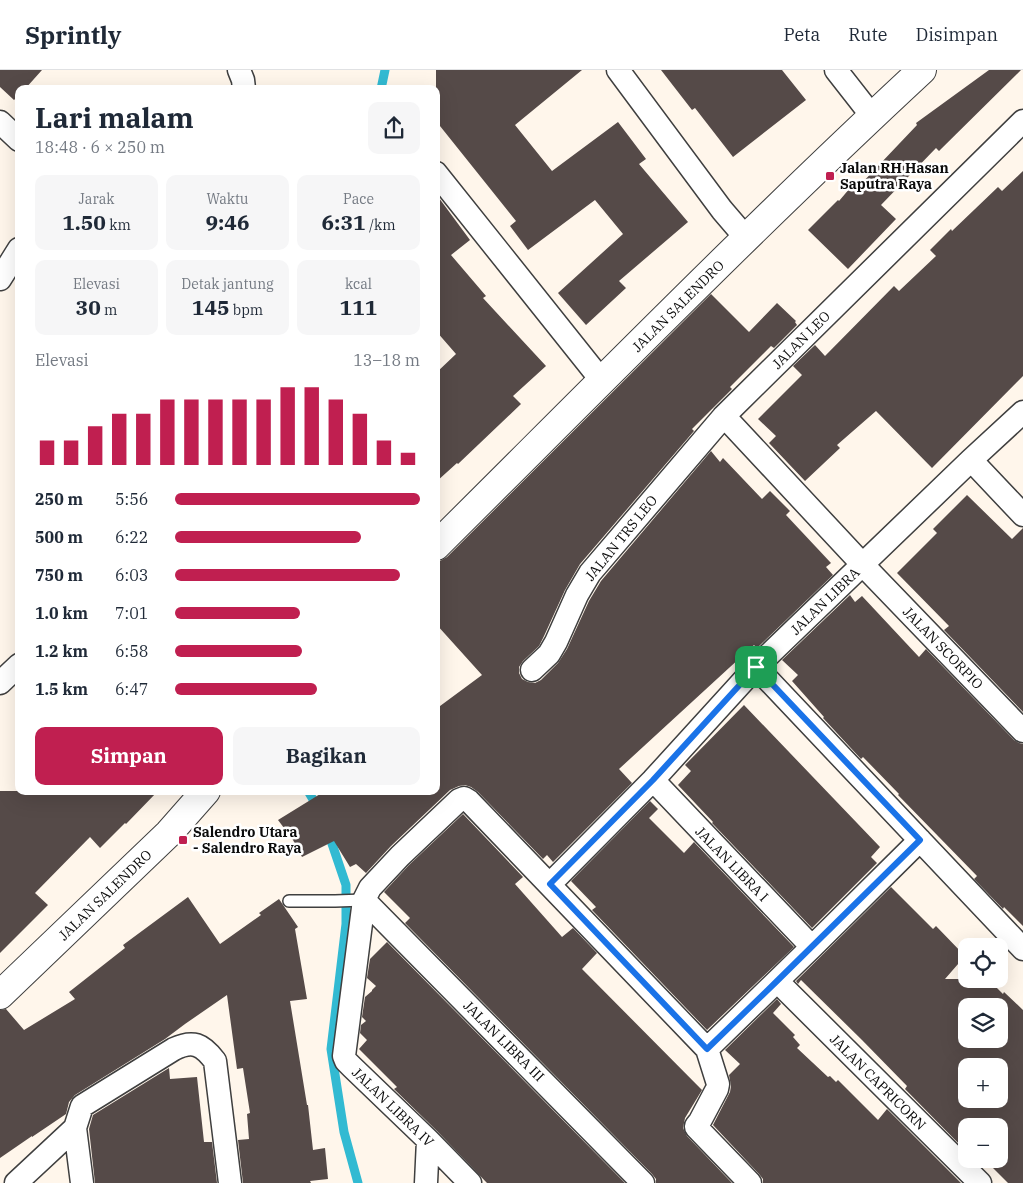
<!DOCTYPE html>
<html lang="id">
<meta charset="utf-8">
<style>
body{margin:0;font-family:"IBM Plex Serif",serif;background:#f6f6f7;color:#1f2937;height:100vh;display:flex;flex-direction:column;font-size:19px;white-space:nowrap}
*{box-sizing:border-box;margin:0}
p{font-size:16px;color:#747a83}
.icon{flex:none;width:28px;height:28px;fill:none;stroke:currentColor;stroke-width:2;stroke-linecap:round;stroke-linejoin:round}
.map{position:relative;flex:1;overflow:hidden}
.details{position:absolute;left:15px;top:15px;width:425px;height:710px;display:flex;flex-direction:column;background:#fff;border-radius:10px;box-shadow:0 5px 20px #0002}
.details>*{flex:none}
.buttons{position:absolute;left:958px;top:868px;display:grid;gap:10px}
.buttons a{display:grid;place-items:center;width:50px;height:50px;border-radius:10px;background:#fff;box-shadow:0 5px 20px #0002;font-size:25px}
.pin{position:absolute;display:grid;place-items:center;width:42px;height:42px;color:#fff;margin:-21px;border-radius:10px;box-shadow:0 2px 8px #0006}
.round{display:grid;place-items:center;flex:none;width:52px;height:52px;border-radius:10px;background:#f6f6f7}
.overview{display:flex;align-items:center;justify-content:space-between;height:85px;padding:0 20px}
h1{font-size:28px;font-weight:700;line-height:38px}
.stats{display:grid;grid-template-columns:repeat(3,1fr);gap:8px;height:85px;padding:5px 20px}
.stats div{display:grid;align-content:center;border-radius:10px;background:#f6f6f7;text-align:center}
.stats b{font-size:21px;font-weight:700}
.stats small{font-size:14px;font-weight:400}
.stats p{font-size:14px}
.chart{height:140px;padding:10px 20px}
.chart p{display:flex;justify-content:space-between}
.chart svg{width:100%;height:90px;margin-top:5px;stroke:#c01f50;stroke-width:6}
.cta{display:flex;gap:10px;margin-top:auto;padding:10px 20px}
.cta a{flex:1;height:58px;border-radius:10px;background:#c01f50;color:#fff;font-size:20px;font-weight:700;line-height:58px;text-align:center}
.cta a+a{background:#f6f6f7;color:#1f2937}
ul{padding:0 20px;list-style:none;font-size:16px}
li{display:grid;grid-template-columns:80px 60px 1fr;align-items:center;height:38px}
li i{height:12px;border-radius:6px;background:#c01f50}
header{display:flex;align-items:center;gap:30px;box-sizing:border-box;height:70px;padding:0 25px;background:#fff;border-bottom:1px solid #e0e1e3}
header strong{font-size:24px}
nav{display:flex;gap:28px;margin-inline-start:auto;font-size:18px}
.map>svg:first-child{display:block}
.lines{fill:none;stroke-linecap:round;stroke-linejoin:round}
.stream{stroke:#32bad2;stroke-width:9}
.building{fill:#554a48;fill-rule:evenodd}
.service-casing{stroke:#3f3f3f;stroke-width:14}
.minor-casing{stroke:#3f3f3f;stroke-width:25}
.tertiary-casing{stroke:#3f3f3f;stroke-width:30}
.service{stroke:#fff;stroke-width:11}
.minor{stroke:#fff;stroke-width:22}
.tertiary{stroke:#fff;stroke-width:28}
.route-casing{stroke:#fff;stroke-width:10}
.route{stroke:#1a73e8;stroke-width:6}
.poi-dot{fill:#c01f50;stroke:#fff;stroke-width:2}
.labels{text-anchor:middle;stroke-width:5;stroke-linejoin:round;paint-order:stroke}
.poi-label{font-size:14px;font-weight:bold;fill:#0c0c0c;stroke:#fff;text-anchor:start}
.street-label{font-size:14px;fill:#0c0c0c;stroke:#fff}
</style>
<header>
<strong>Sprintly</strong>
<nav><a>Peta</a><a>Rute</a><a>Disimpan</a></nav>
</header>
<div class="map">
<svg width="1023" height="1113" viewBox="0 0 1023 1113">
<rect width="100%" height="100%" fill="#fff6eb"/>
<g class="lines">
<path class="stream" d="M381,19L385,0
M308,721L318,738
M328,762L346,815V854L331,979L344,1062L358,1113"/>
</g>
<path class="building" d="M0,0H42L25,19H19V25L14,30L0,17Z
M436,0H582L515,55L552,101L618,52L646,89L639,94L688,152L619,211L626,218L586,255L558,223L623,164L595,130L528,180L510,156L516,151L436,51Z
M661,0H782L806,30L733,87L695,38L692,40Z
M989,0H1021L939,81L936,78L881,135L896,149L848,199L808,160L838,130L839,131L856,111L860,115L917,55L916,53Z
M1023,101V306L932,398L876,341L837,375L840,378L805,411L769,373L776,366L758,349L802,305L793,296L815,275L825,286L894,216L899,221L936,186L930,180L951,159L952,161L998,117L1002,121Z
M436,124L470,170L451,185L486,226L483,228L546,296L513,326L521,334L458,394L457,393L436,412V303L456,284L436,261Z
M711,224L749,262L777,233L796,251L795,252L797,255L774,278L771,276L730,317L732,319L692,359L694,361L580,494L565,520L544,566L539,576L523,591L519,597V603L522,609L528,612L535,613L541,610L558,593L567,579L589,531L601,511L711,381L720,392L723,388L762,429L770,421L790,441L786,445L831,493L826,497L833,505L757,578L754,575L619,699L632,713L553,792L547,785L543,789L478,722L471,717L465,715L459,716L450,720L391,776L366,803L356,794L350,797L334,771L302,787L293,770L278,750L325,721H436V639L482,605L436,554V491H440L447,487Z
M967,425L1012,469L1023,458V642L944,560L949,556L897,503L937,463L933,459Z
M850,525L855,532L862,526L919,587L926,579L1014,670L1019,673L1023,674V856L1004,837L1003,839L974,809L977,806L898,725L899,724L863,687L861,689L823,648L824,647L792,611L798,605L782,590Z
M744,635L880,777L871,787L877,793L812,858L712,753L713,752L678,715L691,701L685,695Z
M0,721H158L126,754L125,753L100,778L90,767L35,823L48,835L0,883Z
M650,731L658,739L649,748L684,783L694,772L794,877L707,960L592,840L596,837L571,811Z
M463,744L523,807L515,814L562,867L573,858L597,883L582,899L702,1020L685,1048L683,1058L687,1066L732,1113H656V1109L652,1104L405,853L410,848L384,822L409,795Z
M891,817L933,859L936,856L965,886L945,909H988L1003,924L1004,922L1023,940V1113H1008L984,1089H999V1056H966V1081L905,1019L907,1016L862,970L801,910L798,914L796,911ZM966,936H999V969H966ZM966,996H999V1029H966Z
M188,827L220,874L261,845L259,843L279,829L298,857L295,859L307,929L290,931L307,1035H308L313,1080L325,1078L328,1109L310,1111L311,1113H243L238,1070L249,1069L247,1044L250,1043L243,998L237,999L227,925L185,954L165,969L75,1025L69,1032L66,1044L32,1067V1066L0,1088V940L6,939L24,960L75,929L69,922L125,878L123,875Z
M387,872L625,1113H487L437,1061L394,1019L397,1017L359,979L367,970L360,963L361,955L366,951L362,947L365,927L372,921V920L376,916L367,908L370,889Z
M777,929L781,934L773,943L795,965L793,967L800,975L797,978L828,1007L830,1006L836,1012L838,1010L878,1050L887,1039L961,1113H763V1109L759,1104L713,1055L730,1022L731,1016L729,1005L740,994L725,980Z
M169,998L170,1009L197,1007L204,1072H212L217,1113H95L89,1059L93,1045Z"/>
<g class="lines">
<defs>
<path id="service" d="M289,831H335L364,830"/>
<path id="minor" d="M239,0L243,10L244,19
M618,0L722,140L746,168
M836,0L872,46
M0,52L19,70
M436,103L602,311
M0,209L19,179
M724,346L863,495L1023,661
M971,390L1023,445
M756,597L1023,879
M532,600L549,584L556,572L577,525L590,503L724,346L1023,51
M0,613L19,595
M653,710L812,877
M550,814L653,710L756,597L971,390L1023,342
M364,830L643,1113
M777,911L980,1113
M707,979L812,877L920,770
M16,1113L75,1058
M82,1113L75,1058L82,1036L174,979C193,970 202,974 215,991L230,1113
M426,1113L428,1070
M470,1113L428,1070L352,997L346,991L344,986L364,830L370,818L400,786L459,730L464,728L469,731L707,979L718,1014L717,1019L700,1051L696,1056V1057L750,1113"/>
<path id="tertiary" d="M436,476C597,316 756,154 922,0
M0,925L169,763L206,721"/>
</defs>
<use href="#service" class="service-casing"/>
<use href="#minor" class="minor-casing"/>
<use href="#tertiary" class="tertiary-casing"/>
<use href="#service" class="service"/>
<use href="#minor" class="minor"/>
<use href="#tertiary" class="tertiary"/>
</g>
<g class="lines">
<defs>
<path id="route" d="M756,597L920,770L777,911L707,979L550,814L653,710Z"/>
</defs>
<use href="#route" class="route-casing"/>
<use href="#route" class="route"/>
</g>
<g class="poi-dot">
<rect x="825" y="101" width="10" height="10" rx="2.5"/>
<rect x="178" y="765" width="10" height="10" rx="2.5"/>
</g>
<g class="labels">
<g class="poi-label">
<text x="840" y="103">Jalan RH Hasan<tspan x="840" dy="16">Saputra Raya</tspan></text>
<text x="193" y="767">Salendro Utara<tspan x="193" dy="16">- Salendro Raya</tspan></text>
</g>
<g class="street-label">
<text transform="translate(678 236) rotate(-45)" y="5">JALAN SALENDRO</text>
<text transform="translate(801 270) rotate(-45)" y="5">JALAN LEO</text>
<text transform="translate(621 468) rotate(-51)" y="5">JALAN TRS LEO</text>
<text transform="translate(825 531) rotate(-44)" y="5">JALAN LIBRA</text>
<text transform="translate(943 578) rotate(46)" y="5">JALAN SCORPIO</text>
<text transform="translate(732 794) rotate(46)" y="5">JALAN LIBRA I</text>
<text transform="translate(105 825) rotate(-44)" y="5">JALAN SALENDRO</text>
<text transform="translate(504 971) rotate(45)" y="5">JALAN LIBRA III</text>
<text transform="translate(878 1012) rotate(45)" y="5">JALAN CAPRICORN</text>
<text transform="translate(393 1037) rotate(44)" y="5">JALAN LIBRA IV</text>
</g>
</g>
</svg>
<div class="buttons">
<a><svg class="icon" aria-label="locate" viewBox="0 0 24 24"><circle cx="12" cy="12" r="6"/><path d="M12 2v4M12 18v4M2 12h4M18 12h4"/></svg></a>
<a><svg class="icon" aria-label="layers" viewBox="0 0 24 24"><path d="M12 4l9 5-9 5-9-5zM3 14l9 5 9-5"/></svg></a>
<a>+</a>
<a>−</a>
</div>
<div class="pin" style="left:756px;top:597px;background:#1e9e55"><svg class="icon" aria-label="arrive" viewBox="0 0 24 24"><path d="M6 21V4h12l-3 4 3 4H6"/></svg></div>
<section class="details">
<div class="overview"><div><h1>Lari malam</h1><p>18:48 · 6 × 250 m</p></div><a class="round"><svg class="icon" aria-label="share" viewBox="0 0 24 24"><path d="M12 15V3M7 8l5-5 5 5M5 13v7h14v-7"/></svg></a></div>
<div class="stats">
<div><p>Jarak</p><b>1.50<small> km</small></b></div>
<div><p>Waktu</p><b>9:46</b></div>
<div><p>Pace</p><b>6:31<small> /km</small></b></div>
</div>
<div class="stats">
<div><p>Elevasi</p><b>30<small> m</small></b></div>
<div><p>Detak jantung</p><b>145<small> bpm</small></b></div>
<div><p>kcal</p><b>111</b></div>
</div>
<div class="chart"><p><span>Elevasi</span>13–18 m</p>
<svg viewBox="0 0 160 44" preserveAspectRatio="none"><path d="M5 44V32M15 44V32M25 44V25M35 44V19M45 44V19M55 44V12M65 44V12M75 44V12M85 44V12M95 44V12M105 44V6M115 44V6M125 44V12M135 44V19M145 44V32M155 44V38"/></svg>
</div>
<ul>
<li><b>250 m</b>5:56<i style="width:100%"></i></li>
<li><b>500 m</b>6:22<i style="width:76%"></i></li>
<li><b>750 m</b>6:03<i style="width:92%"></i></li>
<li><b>1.0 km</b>7:01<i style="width:51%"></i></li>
<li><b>1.2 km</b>6:58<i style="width:52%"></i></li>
<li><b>1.5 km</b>6:47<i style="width:58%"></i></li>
</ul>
<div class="cta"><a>Simpan</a><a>Bagikan</a></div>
</section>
</div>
